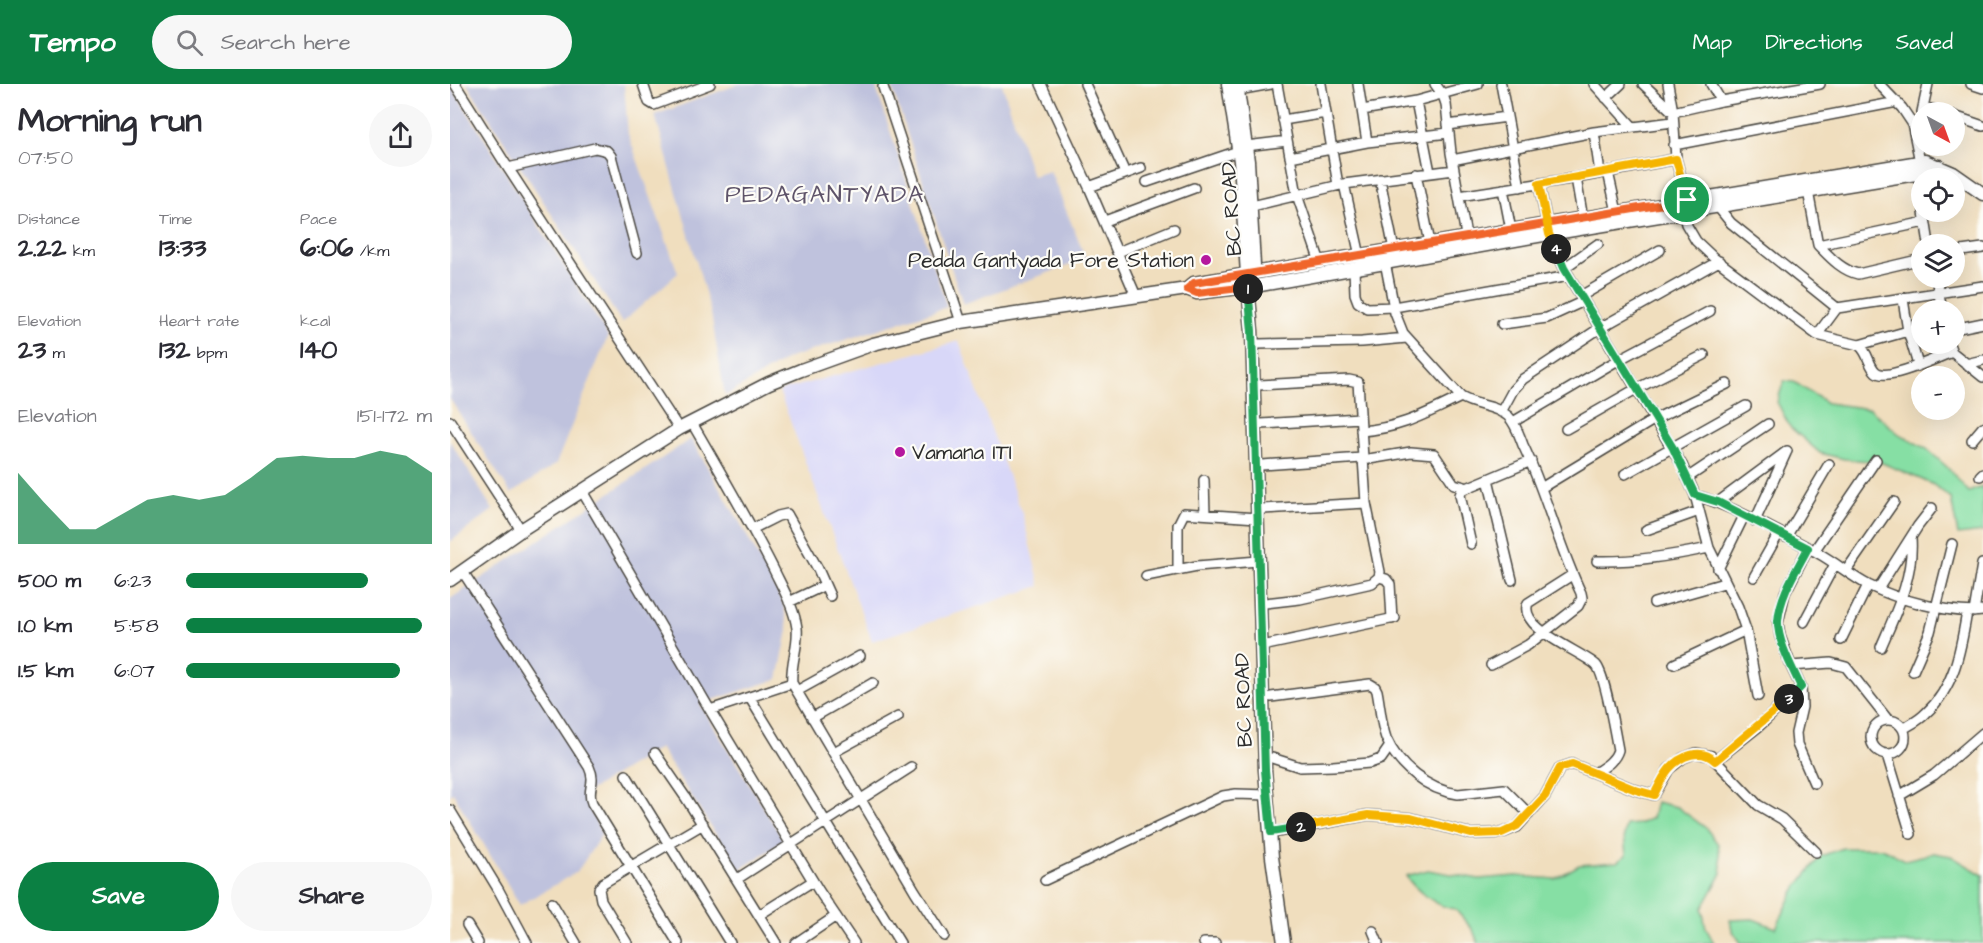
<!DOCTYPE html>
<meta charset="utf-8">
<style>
body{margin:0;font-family:"Architects Daughter",sans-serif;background:#f7f7f7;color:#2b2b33;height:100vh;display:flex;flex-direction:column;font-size:22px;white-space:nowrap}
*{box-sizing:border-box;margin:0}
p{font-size:20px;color:#7c7c81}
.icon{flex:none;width:33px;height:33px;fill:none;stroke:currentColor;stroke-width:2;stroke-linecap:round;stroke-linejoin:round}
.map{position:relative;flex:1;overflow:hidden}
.drawer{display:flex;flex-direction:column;background:#fff;width:450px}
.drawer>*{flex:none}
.needle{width:39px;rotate:139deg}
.controls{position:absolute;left:1461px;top:18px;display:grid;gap:12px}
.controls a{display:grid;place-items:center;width:54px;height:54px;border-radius:50%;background:#fff;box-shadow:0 6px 24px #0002;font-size:30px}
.pin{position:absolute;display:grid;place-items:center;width:51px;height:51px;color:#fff;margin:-26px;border:3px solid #fff;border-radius:50%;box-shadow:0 2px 6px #0007}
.km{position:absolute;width:30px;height:30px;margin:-15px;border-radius:50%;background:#222;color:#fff;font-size:16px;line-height:30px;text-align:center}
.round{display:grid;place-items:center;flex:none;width:63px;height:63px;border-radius:32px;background:#f7f7f7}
.overview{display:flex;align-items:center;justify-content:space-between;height:102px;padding:0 18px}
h1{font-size:33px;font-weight:700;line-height:45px}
.stats{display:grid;grid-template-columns:repeat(3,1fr);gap:9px;height:102px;padding:6px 18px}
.stats div{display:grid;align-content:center}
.stats b{font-size:26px;font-weight:700}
.stats small{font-size:16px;font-weight:400}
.stats p{font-size:16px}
.chart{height:168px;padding:12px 18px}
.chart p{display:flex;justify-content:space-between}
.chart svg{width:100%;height:108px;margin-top:6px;fill:#0b8043;opacity:.7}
.cta{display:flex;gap:12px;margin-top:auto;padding:12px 18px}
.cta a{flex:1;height:69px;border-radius:36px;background:#0b8043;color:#fff;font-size:24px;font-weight:700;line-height:69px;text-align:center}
.cta a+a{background:#f7f7f7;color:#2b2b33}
ul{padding:0 18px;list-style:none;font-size:20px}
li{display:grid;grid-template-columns:96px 72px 1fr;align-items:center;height:45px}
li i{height:15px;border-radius:8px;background:#0b8043}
header{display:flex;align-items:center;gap:36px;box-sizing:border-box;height:84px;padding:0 30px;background:#0b8043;color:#fff}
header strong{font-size:28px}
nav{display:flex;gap:33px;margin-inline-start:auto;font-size:21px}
.search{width:420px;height:54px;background:#f7f7f7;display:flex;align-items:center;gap:15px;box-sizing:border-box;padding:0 21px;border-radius:33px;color:#7c7c81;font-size:22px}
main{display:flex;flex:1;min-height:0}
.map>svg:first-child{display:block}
.built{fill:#d8d7f8}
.industrial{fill:#bfc2dd}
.green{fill:#86dfa4;stroke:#588568;stroke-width:1.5}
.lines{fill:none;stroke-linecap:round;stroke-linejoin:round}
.minor-casing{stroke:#494641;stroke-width:12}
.tertiary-casing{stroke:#494641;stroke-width:15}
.minor{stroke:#fff;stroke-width:9}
.tertiary{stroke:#fff;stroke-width:12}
.split-1-casing{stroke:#fff;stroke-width:12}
.split-2-casing{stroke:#fff;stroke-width:12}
.split-3-casing{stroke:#fff;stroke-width:12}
.split-4-casing{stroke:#fff;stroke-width:12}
.split-5-casing{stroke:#fff;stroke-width:12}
.split-1{stroke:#f0652b;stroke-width:8}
.split-2{stroke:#22a559;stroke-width:8}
.split-3{stroke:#f5b400;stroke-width:8}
.split-4{stroke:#22a559;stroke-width:8}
.split-5{stroke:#f5b400;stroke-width:8}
.poi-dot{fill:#b5179e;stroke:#fdfcf7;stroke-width:2}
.labels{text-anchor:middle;stroke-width:4.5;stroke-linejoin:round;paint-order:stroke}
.street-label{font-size:21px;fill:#2b2b2b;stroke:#fdfcf7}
.poi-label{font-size:21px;fill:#2b2b2b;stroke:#fdfcf7;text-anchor:end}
.quarter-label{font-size:24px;letter-spacing:1.5px;fill:#5e5369;stroke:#fdfcf7}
</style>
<header>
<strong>Tempo</strong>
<div class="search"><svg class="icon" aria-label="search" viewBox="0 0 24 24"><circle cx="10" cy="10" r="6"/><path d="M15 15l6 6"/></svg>Search here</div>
<nav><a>Map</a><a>Directions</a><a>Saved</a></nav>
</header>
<main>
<section class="drawer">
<div class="overview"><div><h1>Morning run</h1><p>07:50</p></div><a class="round"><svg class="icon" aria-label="share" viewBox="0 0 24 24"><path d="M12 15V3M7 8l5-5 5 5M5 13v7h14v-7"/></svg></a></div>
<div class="stats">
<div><p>Distance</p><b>2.22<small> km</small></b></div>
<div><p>Time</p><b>13:33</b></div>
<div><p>Pace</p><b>6:06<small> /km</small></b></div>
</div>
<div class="stats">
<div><p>Elevation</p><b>23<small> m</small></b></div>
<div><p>Heart rate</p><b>132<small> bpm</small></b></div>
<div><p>kcal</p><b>140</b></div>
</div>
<div class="chart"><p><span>Elevation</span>151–172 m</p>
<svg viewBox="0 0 160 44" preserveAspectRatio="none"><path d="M0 44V15L10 27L20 38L30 38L40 32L50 26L60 24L70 26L80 24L90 17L100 9L110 8L120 9L130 9L140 6L150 8L160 15V44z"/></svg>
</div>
<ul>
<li><b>500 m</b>6:23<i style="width:74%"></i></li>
<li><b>1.0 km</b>5:58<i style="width:96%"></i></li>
<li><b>1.5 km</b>6:07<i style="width:87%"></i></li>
</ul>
<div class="cta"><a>Save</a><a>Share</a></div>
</section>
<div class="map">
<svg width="1533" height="859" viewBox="0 0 1533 859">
<rect width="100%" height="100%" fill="#fdfcf7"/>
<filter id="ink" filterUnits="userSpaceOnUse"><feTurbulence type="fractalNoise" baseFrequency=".0167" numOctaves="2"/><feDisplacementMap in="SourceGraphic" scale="12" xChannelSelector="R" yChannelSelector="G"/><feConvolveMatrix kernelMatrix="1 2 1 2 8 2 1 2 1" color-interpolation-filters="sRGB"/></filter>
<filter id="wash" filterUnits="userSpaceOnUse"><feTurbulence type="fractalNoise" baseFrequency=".008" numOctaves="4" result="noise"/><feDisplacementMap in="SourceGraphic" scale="24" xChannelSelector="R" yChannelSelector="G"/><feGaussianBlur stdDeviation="1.35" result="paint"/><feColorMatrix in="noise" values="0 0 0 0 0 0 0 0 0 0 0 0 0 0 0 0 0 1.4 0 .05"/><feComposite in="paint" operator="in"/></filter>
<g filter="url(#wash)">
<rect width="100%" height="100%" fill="#f0debe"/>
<path class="built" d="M509,257L572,429L590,502L422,557L329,307Z"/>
<path class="industrial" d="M0,0L158,252L106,380L61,410L0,315Z
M17,0H174L178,50L228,189L172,239Z
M289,0H425L497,223L339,274L275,312L261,229L205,31Z
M441,0H552L582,92L600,87L636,175L513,220Z
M241,355L289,437L333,519L338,546L328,595L250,620L334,757L289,786L210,664L133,711L152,750L127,788L70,821L3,709L0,711V515Z
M0,357L43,426L0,458Z"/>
<path class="green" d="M1334,297L1344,298L1377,319L1420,325L1449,350L1477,365L1497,383L1519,408L1533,402V448L1508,451L1501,414L1482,400L1430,378L1394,375L1370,369L1340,343L1327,318Z
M1206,718L1227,723L1256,744L1268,760L1272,789L1252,825L1256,844L1264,859H1028L1023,846L1005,825C988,824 965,806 956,792L978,786L1029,795L1066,792L1105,795L1129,781L1167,778L1176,771L1174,752L1176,741L1190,740L1202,734Z
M1393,764H1432L1455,776L1484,769L1501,772L1533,791V859H1291L1282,846L1280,836L1303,835L1326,844L1344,807L1371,772Z"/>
</g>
<g filter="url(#ink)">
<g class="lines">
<defs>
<path id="minor" d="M5,0L58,84L229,345
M193,0L199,18L204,21L260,0
M591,0L639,103L686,212
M635,0L675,89
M827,0L847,111L870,178
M871,0L888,101
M908,0L917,58
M985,0L993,11L996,20L1001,69L1017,157
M1051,0L1070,103
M1144,0L1183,43
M1193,0L1223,28L1271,17L1370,0
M1218,0L1223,28L1226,75L1237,116
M1261,0L1271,17
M1429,0L1452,24L1462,39L1470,78
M1521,0L1533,4
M433,3L511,238
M788,6L821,0
M1156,14L1171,0
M966,17L980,88
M1474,23L1492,28
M912,26L966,17L1028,0
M1472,28L1478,0
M1504,32L1533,42
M833,36L876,29
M998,41L1057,33
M1144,48L1150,89
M1224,61L1447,18
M796,62L837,57
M840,73L917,58L999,49
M1002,76L1144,48L1223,38
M58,84L145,64L157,67L161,72L187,169
M1158,88L1167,128
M1468,89L1472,113
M966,90L980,159
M1126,94L1133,135
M930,95L944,166
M697,98L788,67
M894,100L910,172
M1089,100L1099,150L1114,184L1232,381L1245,411L1259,464L1288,523L1296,546L1224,580
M639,103L691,84
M1053,105L1061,146
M1358,107L1368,161L1475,138
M1009,112L1126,94L1226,75
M802,122L894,100L1004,86
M1268,123L1281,139L1387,224L1533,202
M1233,128L1236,140L1246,157L1264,174L1367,251L1409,261C1419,269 1418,281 1426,288C1437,298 1488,273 1502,268
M1474,128L1479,160
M655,137L744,104
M1368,161C1380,173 1391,186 1408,190L1472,175
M668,168L724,145
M1504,168L1533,164
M935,178L945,229L953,249L1011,313C1025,322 1045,321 1058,332C1066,340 1069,351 1073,361C1096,409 1108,461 1131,509L1132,514L1128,522L1078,561L1041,581
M904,184L905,210L908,218L917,224L944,223L1119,192
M1114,184L1148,160
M1486,194L1492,226
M1131,212L1210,166
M1052,240L1097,234L1134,217
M1504,245L1533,239
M1458,247L1468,281
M1367,251L1387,224
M809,260L912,258L957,254
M1499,260L1502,268L1533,293
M1409,261L1458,247L1453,215
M1516,280L1533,276
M809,301L899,296L908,298L916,419L930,488L929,493L922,499L850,515L815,519
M1051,328L1063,306L1073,295L1150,244L1269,177
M0,337L71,446
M1063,338L1168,276L1260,227
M242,339C270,387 298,435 323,484C332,503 344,523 347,544C349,562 340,579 342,599L465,807L494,852
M811,340L910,334
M1116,345L1186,305L1254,271
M911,347C951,344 975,330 1011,313
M1522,356L1533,343
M812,381L912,374L913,376L961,368L984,370L1004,400L1015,403
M1175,390L1296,322
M1530,392L1533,389
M1237,394L1318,340
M1038,395L1062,496
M754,396L755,430
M1091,404L1205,335L1277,300
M132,407L260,626L369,807L404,859
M1245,411C1285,423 1330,449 1368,469C1386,479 1401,492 1418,501C1446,515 1502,531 1533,527
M1268,418L1337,367
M813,425L916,419
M1305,437L1336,369
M302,445L328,432L337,430L368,485L380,512
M1196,446L1249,427
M1336,453L1379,380
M1021,460L1010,411L1012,406L1081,377
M1358,464L1335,509L1328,539L1330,552L1341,582L1351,603L1352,623L1346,649L1347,660L1364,699
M1364,467L1426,376
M1147,477C1185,478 1221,472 1259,464
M1268,485L1294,432
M728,486V441L734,429L807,434
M1396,487L1444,418
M13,488L139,683C147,700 136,705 142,719L228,859
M1122,491L1078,519C1067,544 1131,567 1146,581C1155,590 1165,650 1168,666C1165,677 1154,683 1145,689
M696,492L747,482L808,477
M929,493L936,495L940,500L942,535
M1304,493L1329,449
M1428,505L1468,442L1482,424
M339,518L375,501
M1204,519L1274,499
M1524,528L1532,480
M1354,538L1385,480
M1296,546L1308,612
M1391,556L1418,501
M817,561L945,534
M1431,563C1446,528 1464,492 1461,454
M1341,582L1381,579L1396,583L1438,636
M1463,587L1480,548L1502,460
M347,607L410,572
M821,613L920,600L925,603L927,607C930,622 931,640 936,654C948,682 977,706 1008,710L1054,705L1079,730
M300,614L450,859
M260,626L342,599
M362,634L423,599
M1421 653a17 17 0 1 1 34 0a17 17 0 1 1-34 0Z
M1453,645C1461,640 1470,636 1476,629C1505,603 1511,564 1517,528
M384,668L448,633
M205,669L236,714L326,859
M1437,671L1461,750
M822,674L850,683L883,682L920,679L931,675L940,662
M1265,677L1308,643L1351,603
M176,691L280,859
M1449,712L1484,691L1533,649
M0,726L48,805L77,859
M827,748L918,731L961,734L1021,750L1052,749L1067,743L1095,712L1110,684L1122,680L1186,706L1204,711L1219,685L1233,674L1246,669L1261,672L1308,721L1332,735L1366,768
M287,795L461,683
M595,796L773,712L786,710L818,711
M102,819L126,859
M309,831L363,797
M17,841L28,859
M923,847L928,859
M177,859L151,816L149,805L153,799L253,740
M346,859L386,832
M754,859H765"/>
<path id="tertiary" d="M778,0L790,77L797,191L802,247L815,686L822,773L834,859
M787,0L798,77L804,181
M737,205L747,209L805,202L1099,150L1478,88L1489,82
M0,496L71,446L229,345L319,299L351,286L423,260L511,238L737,205L744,199L1475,77L1503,89L1533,110"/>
</defs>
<use href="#minor" class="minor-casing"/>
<use href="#tertiary" class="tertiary-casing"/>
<use href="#minor" class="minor"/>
<use href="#tertiary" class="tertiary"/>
</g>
</g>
<g class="lines" filter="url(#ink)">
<defs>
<path id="split-1" d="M798,205V203L747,209L737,205L744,199L1237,116"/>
<path id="split-2" d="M798,205L802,247L815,686L821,748L851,743"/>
<path id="split-3" d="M851,743L918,731L961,734L1021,750L1052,749L1067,742L1095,712L1110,684L1122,680L1186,706L1204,711C1208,703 1213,692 1219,685C1230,672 1251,663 1265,677L1339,615"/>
<path id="split-4" d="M1106,165L1114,184L1223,364L1245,411L1268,418L1358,464C1346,487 1330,511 1328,537C1327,557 1343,585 1351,603L1339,615"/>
<path id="split-5" d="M1106,165L1099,150L1089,100L1226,75L1237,116"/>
</defs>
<use href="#split-1" class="split-1-casing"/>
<use href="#split-2" class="split-2-casing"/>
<use href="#split-3" class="split-3-casing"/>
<use href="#split-4" class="split-4-casing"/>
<use href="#split-5" class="split-5-casing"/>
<use href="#split-1" class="split-1"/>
<use href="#split-2" class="split-2"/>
<use href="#split-3" class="split-3"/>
<use href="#split-4" class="split-4"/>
<use href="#split-5" class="split-5"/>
</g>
<g class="poi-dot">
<circle cx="756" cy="176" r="6"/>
<circle cx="450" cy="368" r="6"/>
</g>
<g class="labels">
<g class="street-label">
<text transform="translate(781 125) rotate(-94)" y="7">BC ROAD</text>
<text transform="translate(793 616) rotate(-92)" y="7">BC ROAD</text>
</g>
<g class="poi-label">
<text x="744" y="183">Pedda Gantyada Fore Station</text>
<text x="462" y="375" text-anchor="start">Vamana ITI</text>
</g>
<g class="quarter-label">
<text x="375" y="118">PEDAGANTYADA</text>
</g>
</g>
</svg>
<div class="controls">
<a><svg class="needle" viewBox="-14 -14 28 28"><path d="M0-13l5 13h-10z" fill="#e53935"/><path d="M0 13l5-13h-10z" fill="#7c7c81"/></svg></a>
<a><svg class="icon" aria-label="locate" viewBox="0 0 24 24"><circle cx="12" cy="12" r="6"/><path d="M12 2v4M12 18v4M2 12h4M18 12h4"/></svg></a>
<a><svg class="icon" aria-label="layers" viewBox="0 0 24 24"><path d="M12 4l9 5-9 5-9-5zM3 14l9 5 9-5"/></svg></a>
<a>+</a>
<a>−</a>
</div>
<div class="pin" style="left:1237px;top:116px;background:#1e9e55"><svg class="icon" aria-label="arrive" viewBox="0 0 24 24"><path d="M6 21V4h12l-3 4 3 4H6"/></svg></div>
<b class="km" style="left:798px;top:205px">1</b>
<b class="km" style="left:851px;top:743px">2</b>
<b class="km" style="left:1339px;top:615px">3</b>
<b class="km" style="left:1106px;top:165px">4</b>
</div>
</main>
